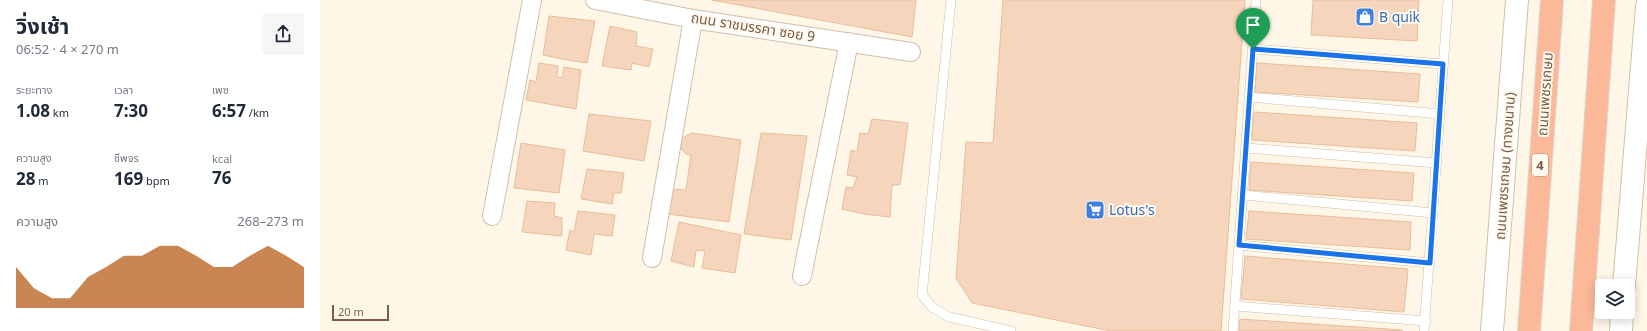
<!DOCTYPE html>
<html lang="th">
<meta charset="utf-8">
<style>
body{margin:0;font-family:"Noto Sans","Noto Sans Thai",sans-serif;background:#f6f6f7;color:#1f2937;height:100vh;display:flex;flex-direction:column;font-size:15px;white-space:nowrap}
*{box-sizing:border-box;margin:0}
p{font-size:13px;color:#747a83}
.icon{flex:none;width:22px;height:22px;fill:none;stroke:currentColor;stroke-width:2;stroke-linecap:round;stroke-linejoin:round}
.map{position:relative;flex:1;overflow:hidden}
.panel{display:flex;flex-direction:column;background:#fff;width:320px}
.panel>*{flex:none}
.fabs{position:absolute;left:1275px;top:279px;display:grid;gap:8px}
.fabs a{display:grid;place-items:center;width:40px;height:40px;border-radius:4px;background:#fff;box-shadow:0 2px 10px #0003;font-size:20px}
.scale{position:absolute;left:12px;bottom:10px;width:57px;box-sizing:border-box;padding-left:4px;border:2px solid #795d49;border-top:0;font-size:11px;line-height:14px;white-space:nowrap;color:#795d49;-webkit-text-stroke:3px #fff9ee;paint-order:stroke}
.pin{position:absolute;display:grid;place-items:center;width:34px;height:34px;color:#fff;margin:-41px -17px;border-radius:50% 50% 50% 0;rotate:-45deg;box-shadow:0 0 4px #0007}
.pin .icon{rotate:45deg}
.round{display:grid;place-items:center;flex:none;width:42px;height:42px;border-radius:4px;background:#f6f6f7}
.head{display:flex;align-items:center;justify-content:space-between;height:68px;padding:0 16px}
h1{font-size:22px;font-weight:700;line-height:30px}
.stats{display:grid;grid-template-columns:repeat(3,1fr);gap:6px;height:68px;padding:4px 16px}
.stats div{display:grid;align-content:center}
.stats b{font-size:17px;font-weight:700}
.stats small{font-size:11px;font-weight:400}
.stats p{font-size:11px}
.chart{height:112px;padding:8px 16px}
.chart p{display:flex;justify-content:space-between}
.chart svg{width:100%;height:72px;margin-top:4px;fill:#b45309;opacity:.7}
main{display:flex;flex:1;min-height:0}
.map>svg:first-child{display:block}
.building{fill:#f5d6bc;stroke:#e9bd9b}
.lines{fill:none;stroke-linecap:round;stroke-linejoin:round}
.lane-casing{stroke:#d0beab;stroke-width:10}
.street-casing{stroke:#d0beab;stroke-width:20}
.secondary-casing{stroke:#d4bfa8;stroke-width:24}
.highway-casing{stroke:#dcd5d0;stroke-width:24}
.lane{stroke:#fff;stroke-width:9}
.street{stroke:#fff;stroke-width:18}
.secondary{stroke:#fff;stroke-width:22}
.highway{stroke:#fbb999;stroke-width:22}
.route-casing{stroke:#fff;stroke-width:8}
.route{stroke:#1a73e8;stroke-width:5}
.labels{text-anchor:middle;stroke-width:4;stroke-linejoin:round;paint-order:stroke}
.shield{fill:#fff9ee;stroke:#a18c7a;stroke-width:1}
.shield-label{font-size:13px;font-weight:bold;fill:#795d49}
.shop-label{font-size:14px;fill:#366cbe;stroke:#fff9ee;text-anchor:start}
.street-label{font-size:14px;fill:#795d49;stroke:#fff9ee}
</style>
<main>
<section class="panel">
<div class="head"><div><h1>วิ่งเช้า</h1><p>06:52 · 4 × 270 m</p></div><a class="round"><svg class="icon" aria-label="share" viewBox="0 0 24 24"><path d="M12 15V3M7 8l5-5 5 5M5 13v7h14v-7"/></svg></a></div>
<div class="stats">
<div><p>ระยะทาง</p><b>1.08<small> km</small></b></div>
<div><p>เวลา</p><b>7:30</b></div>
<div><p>เพซ</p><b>6:57<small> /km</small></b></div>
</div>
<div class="stats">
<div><p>ความสูง</p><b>28<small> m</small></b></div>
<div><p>ชีพจร</p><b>169<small> bpm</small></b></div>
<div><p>kcal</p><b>76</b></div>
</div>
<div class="chart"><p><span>ความสูง</span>268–273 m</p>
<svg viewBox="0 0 160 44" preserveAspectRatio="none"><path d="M0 44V19L10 32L20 38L30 38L40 25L50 19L60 12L70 12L80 6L90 6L100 12L110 19L120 19L130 12L140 6L150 12L160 19V44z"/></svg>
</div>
</section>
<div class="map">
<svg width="1327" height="331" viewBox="0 0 1327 331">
<rect width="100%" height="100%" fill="#fef6e6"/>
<path class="building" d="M392,0H596L592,37Z
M683,0H925L901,331H791L652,303L636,278L646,142L673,143Z
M993,0H1099L1097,41L991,35Z
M229,16L275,21L267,63L247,60L223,55Z
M290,26L317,32L316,46L333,49L329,67L312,63L311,70L282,66Z
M219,63L238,66L237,77L242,78L244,67L261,70L256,109L206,100L210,80L216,82Z
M937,63L1100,74L1098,102L935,92Z
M934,112L1097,123L1095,151L932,140Z
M269,114L331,121L324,161L263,151Z
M552,119L588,123L580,185H572L570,217L544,214L522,209L526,187L533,188L537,177L527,175L531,150L537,152L540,133L548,134Z
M372,133L421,140L409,222L348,214L352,189L366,190L371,155L366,154L360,148L362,138Z
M441,133L487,136L471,240L424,234Z
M201,143L245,150L239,193L194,188Z
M931,162L1094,173L1092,201L929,190Z
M267,169L304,173L301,193H294L292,204L261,199Z
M207,201L235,203L234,216L242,218V236L202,232Z
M258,211L295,215L292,236L274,234L271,255L246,250L250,230L254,232Z
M929,211L1091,222L1090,250L926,239Z
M359,222L421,235L415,273L382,268L385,251L376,250L374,267L351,261Z
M925,256L1088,269L1084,312L921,299Z
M920,319L1082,330V331H919Z"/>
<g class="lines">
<defs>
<path id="lane" d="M631,0L602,295L612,307L629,317L691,331
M933,49L1123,64
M929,97L1120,114
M926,148L1117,163
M923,195L1113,213
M919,245L1110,263
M915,306L1106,321
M913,331L936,0
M1104,331L1128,0"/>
<path id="street" d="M275,0L373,19L591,52
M172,216L212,0
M332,258L373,19
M482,276L529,42"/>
<path id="secondary" d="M1304,286L1327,6
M1172,331L1197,0
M1301,331L1302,312"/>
<path id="highway" d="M1209,331L1232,0
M1261,331L1284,0"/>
</defs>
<use href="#lane" class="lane-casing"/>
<use href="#street" class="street-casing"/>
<use href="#secondary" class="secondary-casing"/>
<use href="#highway" class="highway-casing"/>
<use href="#lane" class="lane"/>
<use href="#street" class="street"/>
<use href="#secondary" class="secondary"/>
<use href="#highway" class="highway"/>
</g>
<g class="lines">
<defs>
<path id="route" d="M933,49L1123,64L1110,263L919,245Z"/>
</defs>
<use href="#route" class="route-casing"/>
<use href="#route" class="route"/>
</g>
<defs>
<symbol id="shop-square" viewBox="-11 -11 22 22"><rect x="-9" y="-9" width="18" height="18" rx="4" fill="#3f7fe0" stroke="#fff9ee"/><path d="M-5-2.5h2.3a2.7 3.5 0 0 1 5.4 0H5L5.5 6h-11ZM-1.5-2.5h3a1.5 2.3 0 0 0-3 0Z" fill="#fff"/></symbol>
<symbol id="supermarket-square" viewBox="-11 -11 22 22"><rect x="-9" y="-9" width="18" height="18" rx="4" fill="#3f7fe0" stroke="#fff9ee"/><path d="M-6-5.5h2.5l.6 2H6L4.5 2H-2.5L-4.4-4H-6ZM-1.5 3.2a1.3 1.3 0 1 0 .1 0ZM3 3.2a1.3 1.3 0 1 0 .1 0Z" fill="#fff"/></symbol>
</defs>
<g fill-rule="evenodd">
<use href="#shop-square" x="1034" y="6" width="22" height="22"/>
<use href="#supermarket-square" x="764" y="199" width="22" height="22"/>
</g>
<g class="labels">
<rect class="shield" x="1212" y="154" width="16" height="22" rx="3"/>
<g class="shield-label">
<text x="1220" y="170">4</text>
</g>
<g class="shop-label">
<text x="1059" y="22">B quik</text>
<text x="789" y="215">Lotus's</text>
</g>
<g class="street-label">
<text transform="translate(433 27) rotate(9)" y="5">ถนน ราชมรรคา ซอย 9</text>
<text transform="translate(1225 94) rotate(-86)" y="5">ถนนเพชรเกษม</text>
<text transform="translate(1185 166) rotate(-86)" y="5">ถนนเพชรเกษม (ทางขนาน)</text>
</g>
</g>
</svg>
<div class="fabs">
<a><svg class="icon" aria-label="layers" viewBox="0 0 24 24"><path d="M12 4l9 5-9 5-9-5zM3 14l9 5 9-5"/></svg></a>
</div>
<div class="scale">20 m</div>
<div class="pin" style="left:933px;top:49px;background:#1e9e55"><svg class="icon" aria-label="arrive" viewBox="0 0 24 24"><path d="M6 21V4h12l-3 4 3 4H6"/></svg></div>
</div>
</main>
